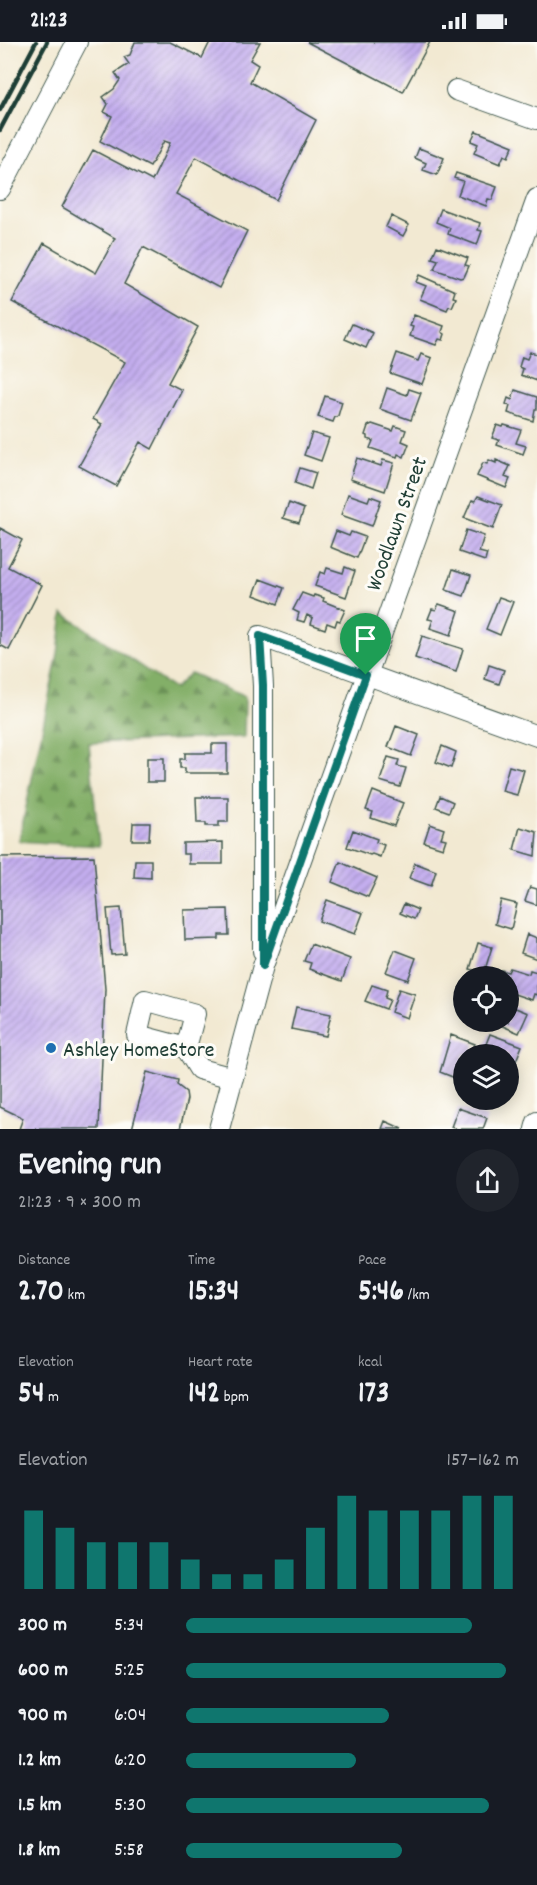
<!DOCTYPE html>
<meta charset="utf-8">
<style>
body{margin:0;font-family:Dekko,sans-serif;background:#20242c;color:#f1f3f6;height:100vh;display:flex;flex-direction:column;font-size:22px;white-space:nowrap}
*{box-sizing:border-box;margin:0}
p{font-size:20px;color:#9ea1a6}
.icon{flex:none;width:33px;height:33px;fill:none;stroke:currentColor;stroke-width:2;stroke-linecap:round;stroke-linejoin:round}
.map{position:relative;height:1087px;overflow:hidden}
.panel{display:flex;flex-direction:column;background:#171b24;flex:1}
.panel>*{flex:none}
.buttons{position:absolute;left:453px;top:924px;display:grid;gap:12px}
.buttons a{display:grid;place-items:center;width:66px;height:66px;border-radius:50%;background:#171b24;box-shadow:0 3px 15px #0003;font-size:30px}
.pin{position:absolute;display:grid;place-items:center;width:51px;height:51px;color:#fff;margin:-62px -26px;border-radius:50% 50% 50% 0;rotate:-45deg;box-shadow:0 0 6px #0007}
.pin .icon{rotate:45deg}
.round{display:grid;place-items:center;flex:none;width:63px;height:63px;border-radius:32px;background:#20242c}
.head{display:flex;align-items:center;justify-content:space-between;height:102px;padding:0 18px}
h1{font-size:33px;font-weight:700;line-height:45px}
.stats{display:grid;grid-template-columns:repeat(3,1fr);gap:9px;height:102px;padding:6px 18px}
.stats div{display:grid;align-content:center}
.stats b{font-size:30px;font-weight:700}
.stats small{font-size:16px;font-weight:400}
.stats p{font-size:16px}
.chart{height:168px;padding:12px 18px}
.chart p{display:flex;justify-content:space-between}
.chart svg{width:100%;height:108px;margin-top:6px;stroke:#0f766e;stroke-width:6}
ul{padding:0 18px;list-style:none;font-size:20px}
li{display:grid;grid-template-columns:96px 72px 1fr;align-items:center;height:45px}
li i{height:15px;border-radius:8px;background:#0f766e}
.status{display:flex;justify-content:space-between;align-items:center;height:42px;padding:0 30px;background:#171b24;direction:ltr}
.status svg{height:16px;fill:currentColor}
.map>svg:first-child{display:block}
.forest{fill:url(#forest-firs);stroke:#51764e;stroke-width:1.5}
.building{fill:url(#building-hatch)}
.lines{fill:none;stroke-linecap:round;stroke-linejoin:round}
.minor-casing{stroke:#3f574c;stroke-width:22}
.minor{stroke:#fff;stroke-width:20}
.rail{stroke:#1f3d34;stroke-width:4.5}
.route-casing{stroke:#fff;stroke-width:12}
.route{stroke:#0f766e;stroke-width:8}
.poi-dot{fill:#1f6fb2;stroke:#fdfcf7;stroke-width:2}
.labels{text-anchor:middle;stroke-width:6;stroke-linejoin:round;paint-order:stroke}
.street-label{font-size:22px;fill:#1f3d34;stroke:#fdfcf7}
.poi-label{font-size:22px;fill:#1f3d34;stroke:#fdfcf7;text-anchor:start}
</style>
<div class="status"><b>21:23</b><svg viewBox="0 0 49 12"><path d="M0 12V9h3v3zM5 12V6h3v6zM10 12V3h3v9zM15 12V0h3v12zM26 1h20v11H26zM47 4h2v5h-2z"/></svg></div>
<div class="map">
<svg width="537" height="1087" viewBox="0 0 537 1087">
<defs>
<pattern id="forest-firs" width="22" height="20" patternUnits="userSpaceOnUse" patternTransform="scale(1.5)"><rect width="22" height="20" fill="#83af67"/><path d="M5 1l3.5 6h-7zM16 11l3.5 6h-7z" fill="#6b9056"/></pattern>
<pattern id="building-hatch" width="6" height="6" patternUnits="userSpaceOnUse" patternTransform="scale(1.5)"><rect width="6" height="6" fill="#c4aeef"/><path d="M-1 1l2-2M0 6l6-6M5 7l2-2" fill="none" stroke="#9f8fc2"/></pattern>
</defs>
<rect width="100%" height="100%" fill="#fdfcf7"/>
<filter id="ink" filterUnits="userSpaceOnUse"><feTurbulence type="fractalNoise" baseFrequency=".0167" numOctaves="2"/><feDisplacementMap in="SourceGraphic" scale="12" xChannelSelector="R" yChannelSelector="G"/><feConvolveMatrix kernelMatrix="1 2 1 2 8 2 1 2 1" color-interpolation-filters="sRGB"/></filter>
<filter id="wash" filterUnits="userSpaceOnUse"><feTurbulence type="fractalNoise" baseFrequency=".008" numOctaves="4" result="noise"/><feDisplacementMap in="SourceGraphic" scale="24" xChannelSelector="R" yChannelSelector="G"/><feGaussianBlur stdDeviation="1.35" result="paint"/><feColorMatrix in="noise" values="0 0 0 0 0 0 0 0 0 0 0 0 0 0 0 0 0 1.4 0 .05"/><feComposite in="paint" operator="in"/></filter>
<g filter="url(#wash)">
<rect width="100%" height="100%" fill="#f2e9d2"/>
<path class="forest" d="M63,571L174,647L190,631L245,655L244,695L89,701L99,804L19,799L58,612Z"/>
<g id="blocks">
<path class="building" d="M135,0H170L202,16L210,0H260L250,18L258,23L250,40L316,78L276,158L196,115L176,152L247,189L219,246L143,205L124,242L198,285L168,341L182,348L152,407L140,400L116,444L79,424L102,382L93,377L125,320L12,260L44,201L96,231L115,196L62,165L93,108L152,139L170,101L164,99L150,125L100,99L112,74L104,70L108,62L103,55L114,47L120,38L115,31L129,22L124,15L130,13Z
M307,0H430L403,50Z
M476,89L513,104L508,115L504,113L500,122L474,111L478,102L471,99Z
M419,106L444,116L437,133L423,128L426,121L415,116Z
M456,131L497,145L492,158L488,157L486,164L458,153L463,139L454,136Z
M441,167L480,181L478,188L482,189L477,203L448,192L450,186L436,180Z
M391,174L409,183L403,194L386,185Z
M437,204L468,216L465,223L469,224L464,235L460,236L434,227L438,218L432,216Z
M419,233L455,249L453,255L456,256L452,265L449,264L447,268L420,257L426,244L416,240Z
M414,273L444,284L442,290L445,292L443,298L439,297L436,303L410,294L413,285L410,284Z
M352,282L373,291L366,306L345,297Z
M530,310L537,312V339L521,333L523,327L519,325L522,315L527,317Z
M397,311L418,319L421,312L432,316L422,342L390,331Z
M387,346L407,353L409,347L421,351L411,378L380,367Z
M515,348L537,355V367H535L533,379L508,371L510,364L506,362L508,356L512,358Z
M325,354L342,360L338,374L335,375L333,380L318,375Z
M372,382L393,389L395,384L406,388L402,399L409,402L404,415L398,412L397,415L370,406L373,399L367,397V394L365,393L368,384Z
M497,383L503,385L504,383L521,388L516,401L526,404L523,412L497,403L499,398L492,396Z
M312,391L329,396L321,419L304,413Z
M357,416L381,424L383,418L394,421L385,449L350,437Z
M489,418L496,421V418L510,424L505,435L510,437L506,446L477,434L483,421L487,422Z
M300,426L316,431L311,447L295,441Z
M348,452L368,459L370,454L381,458L372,484L341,473Z
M478,454L502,463L493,487L464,476L472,458L475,459Z
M289,461L304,467L299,481L283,476Z
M0,486L22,498L8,525L42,543L9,608L0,603Z
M466,488L484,494L479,510L487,512L485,519L459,510Z
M336,489L349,494L351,490L365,495L357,516L330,505Z
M345,525L355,529L346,555L315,544L320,530L325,532L327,526L343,531Z
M453,527L471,533L464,554L446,548Z
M260,537L284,546L278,562L254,553Z
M302,551L313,555L314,553L324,556L323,559L345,568L340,579L337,578L335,584L327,581L325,587L311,582L313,576L307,573L304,580L297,578L299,571L293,568Z
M499,555L513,560L500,593L486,587Z
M439,562L459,569L451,593L430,586L433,578L428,577L432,567L436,568Z
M422,594L463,607L456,630L415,616Z
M489,623L504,628L499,642L485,637Z
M396,684L419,693L411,714L388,705Z
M212,702H227V731H185V726H180V717H185V711H212Z
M442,704L456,710L451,726L436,720Z
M388,715L399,718L397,724L406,726L400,745L380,739Z
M147,716H164V740H147Z
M509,724L524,728L517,753L502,749Z
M373,749L403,761L394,784L371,776L373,770L366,768Z
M440,754L453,760L449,770L436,765Z
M196,755H228V780H219V784H206V781H197Z
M133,781H150L149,798H132Z
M430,782L444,787L441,796L446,797L443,806L424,800Z
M520,785L537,790L535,814L514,808Z
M353,788L377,797L376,800L384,803L380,815L372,812L370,813L347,805Z
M223,800V822H189V812H183V801Z
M94,814L105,947L99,1087H19L23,1076L0,1065V815Z
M135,818H151V836L134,835Z
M340,820L377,836L368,855L332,840Z
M415,821L436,829L431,844L409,836Z
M530,845L537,847V863L525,859Z
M327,858L363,871L355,892L319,879Z
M501,858L517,862L511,887L495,882Z
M404,862L418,868L414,877L400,871Z
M121,866L125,912L111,913L107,867Z
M228,867L229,893H219V897L185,898L184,868Z
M527,892L537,896V917L521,911Z
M478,901L492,905L484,931L470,927Z
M311,902L350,917L342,939L309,927L311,921L304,919Z
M395,908L416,916L408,938L386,930Z
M510,926L529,932L530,928L537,930V953L534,952L532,958L508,950V934H499L501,928L508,930Z
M372,943L387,948L385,956L390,958L386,967L365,959Z
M399,947L415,952L407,976L391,970Z
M508,963L528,971L519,991L493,980H508Z
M296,965L331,972L326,994L291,987Z
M490,992L522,1004L513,1026L508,1024V1012H491L492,1010L484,1007Z
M451,993L475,1002L471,1012H464L455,1036L440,1030Z
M147,1030L178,1038L177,1043L186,1050L187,1057L180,1087H132Z
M458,1066L487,1076L483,1087H456L451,1085Z
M385,1079L403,1087H382Z"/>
</g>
</g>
<g filter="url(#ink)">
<use href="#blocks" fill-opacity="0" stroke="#3f574c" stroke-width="1.5"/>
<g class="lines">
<defs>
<path id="minor" d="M456,48L537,77
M0,147L77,0
M263,909V644L260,594L537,694
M186,1006L195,972L145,958L137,993L186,1006L199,1027L233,1036
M219,1087L263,924L537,157
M535,1087L537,1080"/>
</defs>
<use href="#minor" class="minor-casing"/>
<use href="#minor" class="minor"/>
<path class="rail" d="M0,68L36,0
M0,88L47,0"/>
</g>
</g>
<g class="lines" filter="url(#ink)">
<defs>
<path id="route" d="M260,594L366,633L263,924V644Z"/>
</defs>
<use href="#route" class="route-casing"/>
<use href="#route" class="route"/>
</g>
<circle class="poi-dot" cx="51" cy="1006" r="6"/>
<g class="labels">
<g class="street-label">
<text transform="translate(395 481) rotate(-70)" y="8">Woodlawn Street</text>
</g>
<g class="poi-label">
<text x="63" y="1014">Ashley HomeStore</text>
</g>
</g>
</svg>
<div class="buttons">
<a><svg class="icon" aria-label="locate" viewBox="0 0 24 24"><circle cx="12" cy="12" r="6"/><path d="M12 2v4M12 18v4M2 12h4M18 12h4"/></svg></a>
<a><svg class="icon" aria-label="layers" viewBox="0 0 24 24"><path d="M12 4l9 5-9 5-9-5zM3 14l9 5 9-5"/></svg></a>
</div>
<div class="pin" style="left:366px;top:633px;background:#1e9e55"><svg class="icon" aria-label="arrive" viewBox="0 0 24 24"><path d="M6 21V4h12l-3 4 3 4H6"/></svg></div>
</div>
<section class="panel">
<div class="head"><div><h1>Evening run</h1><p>21:23 · 9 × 300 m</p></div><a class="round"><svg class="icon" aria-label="share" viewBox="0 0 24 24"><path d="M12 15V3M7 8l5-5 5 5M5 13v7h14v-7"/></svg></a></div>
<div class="stats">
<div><p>Distance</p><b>2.70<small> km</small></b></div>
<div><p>Time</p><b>15:34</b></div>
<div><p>Pace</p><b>5:46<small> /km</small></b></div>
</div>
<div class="stats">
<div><p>Elevation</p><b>54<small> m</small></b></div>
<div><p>Heart rate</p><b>142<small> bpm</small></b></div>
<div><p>kcal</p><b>173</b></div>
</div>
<div class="chart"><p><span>Elevation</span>157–162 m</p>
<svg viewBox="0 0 160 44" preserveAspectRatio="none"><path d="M5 44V12M15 44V19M25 44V25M35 44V25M45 44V25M55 44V32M65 44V38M75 44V38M85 44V32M95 44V19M105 44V6M115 44V12M125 44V12M135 44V12M145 44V6M155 44V6"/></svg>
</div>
<ul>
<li><b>300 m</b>5:34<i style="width:86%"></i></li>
<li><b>600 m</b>5:25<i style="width:96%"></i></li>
<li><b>900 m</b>6:04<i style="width:61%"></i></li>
<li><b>1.2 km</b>6:20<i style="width:51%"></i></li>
<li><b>1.5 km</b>5:30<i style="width:91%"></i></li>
<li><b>1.8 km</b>5:58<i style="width:65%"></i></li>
</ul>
</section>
